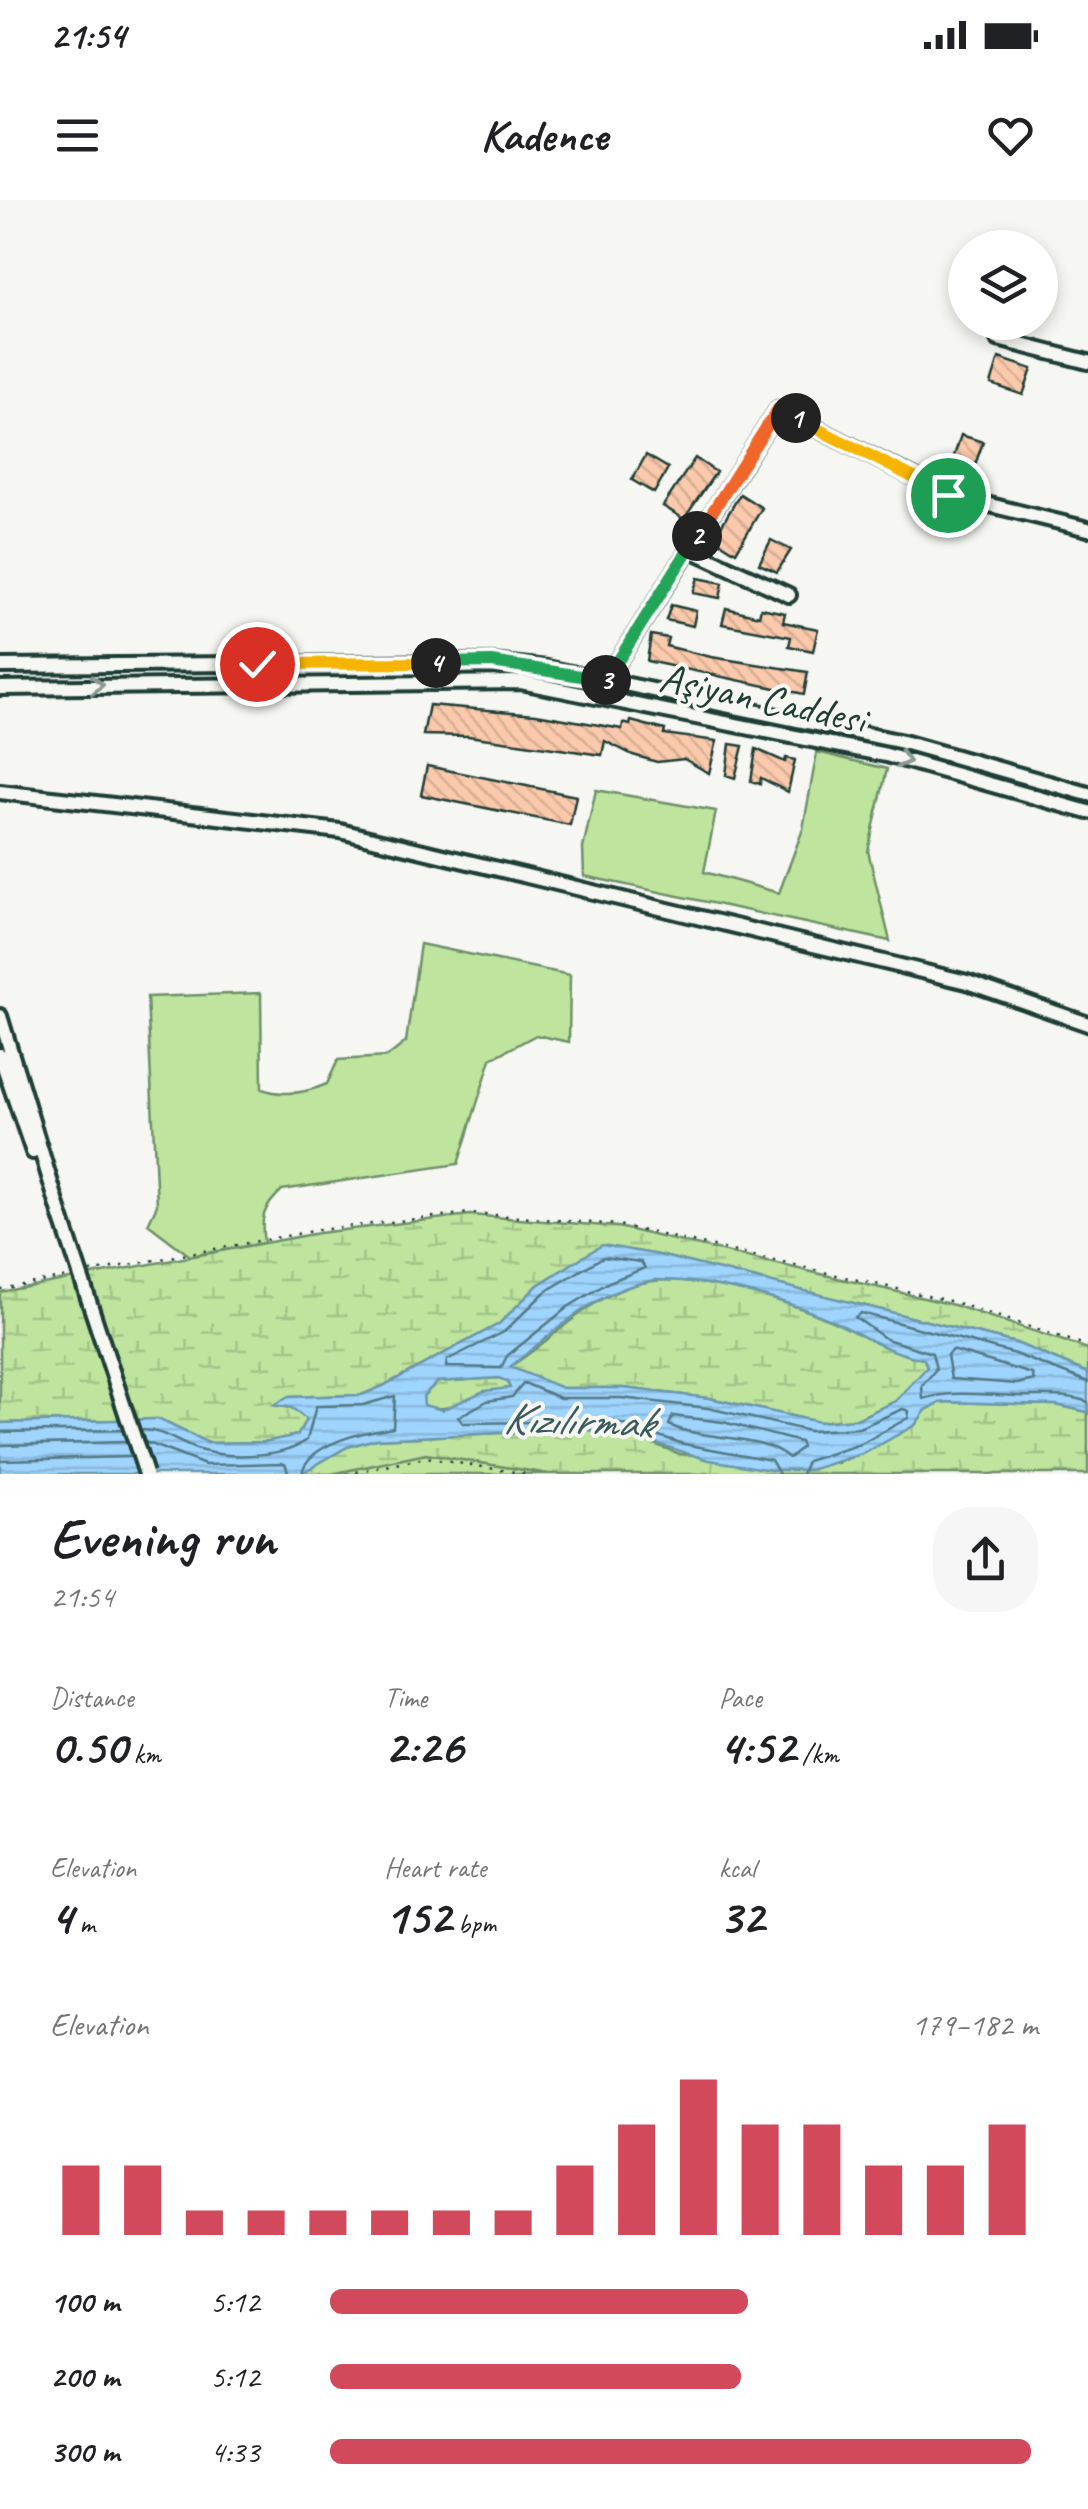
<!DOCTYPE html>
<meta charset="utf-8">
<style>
body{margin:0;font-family:Caveat,sans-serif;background:#f6f6f6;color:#202124;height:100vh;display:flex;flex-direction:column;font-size:38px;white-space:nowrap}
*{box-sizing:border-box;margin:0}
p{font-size:32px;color:#757577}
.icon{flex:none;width:55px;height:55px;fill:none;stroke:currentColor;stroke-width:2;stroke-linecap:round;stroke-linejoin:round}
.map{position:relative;height:1274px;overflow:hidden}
.details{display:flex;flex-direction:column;background:#fff;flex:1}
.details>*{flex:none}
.controls{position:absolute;left:948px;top:30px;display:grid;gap:20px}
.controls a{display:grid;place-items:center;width:110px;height:110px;border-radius:50%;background:#fff;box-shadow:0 5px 15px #0003;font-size:50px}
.pin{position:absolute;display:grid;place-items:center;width:85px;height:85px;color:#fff;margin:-42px;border:5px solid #fff;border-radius:50%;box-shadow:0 2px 10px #0007}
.km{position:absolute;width:50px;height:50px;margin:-25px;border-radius:50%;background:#222;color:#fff;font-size:28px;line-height:50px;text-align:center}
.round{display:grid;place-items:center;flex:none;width:105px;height:105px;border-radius:40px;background:#f6f6f6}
.summary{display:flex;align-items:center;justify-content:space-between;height:170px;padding:0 50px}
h1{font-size:55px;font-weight:700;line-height:75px}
.figures{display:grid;grid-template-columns:repeat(3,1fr);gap:15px;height:170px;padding:10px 50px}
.figures div{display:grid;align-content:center}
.figures b{font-size:50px;font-weight:700}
.figures small{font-size:28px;font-weight:400}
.figures p{font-size:28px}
.chart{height:280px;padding:20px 50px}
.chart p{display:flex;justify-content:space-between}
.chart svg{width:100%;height:180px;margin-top:10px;stroke:#d1495b;stroke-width:6}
ul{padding:0 50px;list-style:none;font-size:32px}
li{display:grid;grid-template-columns:160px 120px 1fr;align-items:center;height:75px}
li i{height:25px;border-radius:12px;background:#d1495b}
.status{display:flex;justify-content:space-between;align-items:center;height:70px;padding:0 50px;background:#fff;direction:ltr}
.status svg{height:28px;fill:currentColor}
header{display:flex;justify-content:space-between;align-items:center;height:130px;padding:0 50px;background:#fff;font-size:45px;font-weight:700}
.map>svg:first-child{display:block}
.grass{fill:#bee49e;stroke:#6e9069;stroke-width:2.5}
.wetland{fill:url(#wetland-marsh);stroke:#6e9069;stroke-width:2.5}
.water{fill:url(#water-rules);stroke:#6c98ad;stroke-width:2.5;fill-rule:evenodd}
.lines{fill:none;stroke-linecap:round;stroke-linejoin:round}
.shore{stroke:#527985;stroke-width:2.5}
.building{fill:url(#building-back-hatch);stroke:#1f3d34;stroke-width:2.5}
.minor-casing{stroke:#1f3d34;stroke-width:20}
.path{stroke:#1f3d34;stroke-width:2.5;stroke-dasharray:2.5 8;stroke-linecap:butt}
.minor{stroke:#f6f6f2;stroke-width:12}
.minor-bridge-casing{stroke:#1f3d34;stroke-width:20;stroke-linecap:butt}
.minor-bridge{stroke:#f6f6f2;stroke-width:12}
.oneway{stroke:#8a9a93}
.split-1-casing{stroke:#fff;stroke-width:20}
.split-2-casing{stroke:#fff;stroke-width:20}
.split-3-casing{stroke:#fff;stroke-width:20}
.split-4-casing{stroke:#fff;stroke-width:20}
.split-5-casing{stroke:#fff;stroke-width:20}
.split-1{stroke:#f5b400;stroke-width:12}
.split-2{stroke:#f0652b;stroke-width:12}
.split-3{stroke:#22a559;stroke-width:12}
.split-4{stroke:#22a559;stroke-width:12}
.split-5{stroke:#f5b400;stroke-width:12}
.labels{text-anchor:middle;stroke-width:8;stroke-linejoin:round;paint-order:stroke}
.street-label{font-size:42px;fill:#1f3d34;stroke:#f6f6f2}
.water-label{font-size:45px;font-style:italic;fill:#395b5c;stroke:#f6f6f2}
</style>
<div class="status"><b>21:54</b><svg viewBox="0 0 49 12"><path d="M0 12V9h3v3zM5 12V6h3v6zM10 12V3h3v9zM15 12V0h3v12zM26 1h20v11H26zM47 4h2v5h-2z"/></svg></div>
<header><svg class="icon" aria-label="menu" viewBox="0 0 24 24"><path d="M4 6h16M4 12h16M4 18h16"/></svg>Kadence<svg class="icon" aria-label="heart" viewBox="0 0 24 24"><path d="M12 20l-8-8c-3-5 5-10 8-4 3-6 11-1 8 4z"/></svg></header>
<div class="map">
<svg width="1088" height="1274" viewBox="0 0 1088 1274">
<defs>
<pattern id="wetland-marsh" width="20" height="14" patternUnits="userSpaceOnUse" patternTransform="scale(2.5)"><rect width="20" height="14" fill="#bee49e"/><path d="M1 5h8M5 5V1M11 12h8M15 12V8" fill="none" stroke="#a3c489"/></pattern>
<pattern id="water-rules" width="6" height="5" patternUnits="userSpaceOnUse" patternTransform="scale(2.5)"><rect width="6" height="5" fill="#9fd4fe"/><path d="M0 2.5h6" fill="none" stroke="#88b7da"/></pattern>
<pattern id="building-back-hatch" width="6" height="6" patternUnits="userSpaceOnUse" patternTransform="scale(2.5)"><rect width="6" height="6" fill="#fbc9ab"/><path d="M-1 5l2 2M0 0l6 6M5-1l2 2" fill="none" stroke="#d7ae94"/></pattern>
</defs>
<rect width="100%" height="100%" fill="#f6f6f2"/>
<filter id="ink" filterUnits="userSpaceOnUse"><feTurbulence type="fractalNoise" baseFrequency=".01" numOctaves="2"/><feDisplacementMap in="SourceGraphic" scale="20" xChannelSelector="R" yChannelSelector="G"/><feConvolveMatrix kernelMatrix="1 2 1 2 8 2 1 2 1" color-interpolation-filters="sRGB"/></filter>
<g filter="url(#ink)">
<path class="grass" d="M817,552L887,569L868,651L890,741L584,676L583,648L596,590L716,611L704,672L779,693L803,629Z
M420,744L570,775L569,842L536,835L491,859L458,964L282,990C263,1008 260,1017 264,1043L190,1056L148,1024L157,1005L147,797L261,793L262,889C285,897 306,893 327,884L338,860L387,857L406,842Z
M426,1254L549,1274H331Z"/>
<path class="wetland" d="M470,1015L618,1027L954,1105L1088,1149V1173L1016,1143L659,1055L602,1046L538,1085L499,1124L383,1186L362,1195L289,1197L275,1205L292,1208L306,1219L298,1235L264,1242L208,1243L158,1219L0,1223V1092L318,1033Z
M666,1080C715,1081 787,1100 832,1121C864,1135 889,1153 924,1159L927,1168L896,1201L857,1219L819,1222L709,1198L622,1188H561L509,1167C562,1135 598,1082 666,1080Z
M498,1178L507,1180L510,1188C482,1189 450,1218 424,1205L423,1196L437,1182Z
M942,1202L1056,1205L1088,1212V1274H549L426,1254L331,1274H300L347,1247L375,1239L583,1229L636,1237L680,1254L839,1263L915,1225L926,1210Z"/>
<path class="water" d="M602,1045L659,1055L1016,1143L1088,1173V1212L1056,1205L942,1202L926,1210L915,1225L865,1253L810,1270H771L709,1260L636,1237L583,1229L375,1239L347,1247L300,1274H0V1223L158,1219L208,1243L264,1242L298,1235L306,1219L292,1208L273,1205L289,1197L362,1195L383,1186L499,1124L538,1085ZM656,1080C709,1079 783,1099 831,1120C863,1135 888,1153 924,1159L927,1167L896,1201L857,1219L819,1222L709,1198L623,1188H562L510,1167C555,1132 597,1088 656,1080ZM498,1178L507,1181L510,1188L484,1191L442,1210L424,1205L423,1196L437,1182Z"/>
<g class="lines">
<path class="shore" d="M603,1057L641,1062L645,1068L609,1082L568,1107L507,1156L501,1168L446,1167L447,1160L504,1132L545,1092Z
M952,1150L1032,1174L1034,1180L1017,1184L951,1179L947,1155Z
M1088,1182L1012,1153L861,1113L855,1117L886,1139L932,1153L936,1169L922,1186L923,1199C956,1190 983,1195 1017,1196C1042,1197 1064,1193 1088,1202
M673,1216L723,1222L800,1242L802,1247L789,1258C759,1232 705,1242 669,1225Z
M141,1230C166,1229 182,1248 207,1252C234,1258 284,1257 307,1240L316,1206L363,1205L395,1196L393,1227C368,1231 306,1243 302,1274
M0,1232L122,1230
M145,1242L205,1265L285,1263L289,1274
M0,1245L126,1242
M0,1260L131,1257
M779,1274L771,1260L684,1244L612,1221L463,1223L458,1217L487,1201L512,1197L524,1183L560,1198H621L708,1208L809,1231L859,1228L903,1209L909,1211L908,1218L861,1244L807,1261L802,1274"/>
</g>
<path class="building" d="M999,158L1032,169L1023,195L991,184Z
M961,235L983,242L974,268L964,265L961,275L949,271Z
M646,255L668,268L654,293L632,280Z
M695,258L716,272L684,319L663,306Z
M740,294L762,308L736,352L714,338Z
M771,340L791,350L777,372L759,364Z
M698,378L723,383L720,398L693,393Z
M671,405L696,411L693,426L666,420Z
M726,408L759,416L761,408L785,413L783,422L818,429L813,451L789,446L791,437L722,424Z
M651,435L668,438L666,446L711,457L808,472L804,494L647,461Z
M429,505L536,514L622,529L623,523L630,525L631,521L665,530L664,534L717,541L709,573L684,559L657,562L633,555L605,541L602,555L468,536L423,535Z
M730,544L743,546L735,578L726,575Z
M756,549L785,562L786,558L795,560L788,592L761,578L760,584L751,581Z
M427,566L576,596L570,625L421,595Z"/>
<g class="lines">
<defs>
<path id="minor" d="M998,139L1088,162
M689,349L789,395
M0,466L492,462L547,468L903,542L1088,594
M606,480L778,209L949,295L1088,329
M0,488L521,482L886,555L1088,612
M0,592L340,631L967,782L1088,824
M0,816L60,1013
M0,855L33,952"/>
</defs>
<use href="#minor" class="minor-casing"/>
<path class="path" d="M90,1072L318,1030L470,1013L618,1025L954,1102L1088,1146
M0,1089L67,1077
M346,1274L426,1258L527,1274"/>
<use href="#minor" class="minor"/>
<defs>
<path id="minor-bridge" d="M60,1013L146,1274"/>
</defs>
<use href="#minor-bridge" class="minor-bridge-casing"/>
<use href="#minor-bridge" class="minor-bridge"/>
</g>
<defs><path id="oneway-chevron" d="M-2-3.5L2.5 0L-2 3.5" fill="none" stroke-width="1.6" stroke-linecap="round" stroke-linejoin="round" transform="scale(2.5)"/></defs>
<g class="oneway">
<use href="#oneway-chevron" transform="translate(97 485) rotate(-2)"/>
<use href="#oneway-chevron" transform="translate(904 560) rotate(15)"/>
</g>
</g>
<g class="lines" filter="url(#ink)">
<defs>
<path id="split-1" d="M796,218L948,295"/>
<path id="split-2" d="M697,336L778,209L796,218"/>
<path id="split-3" d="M606,480L697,336"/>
<path id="split-4" d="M436,463L492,462L606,480"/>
<path id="split-5" d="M257,464L436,463"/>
</defs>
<use href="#split-1" class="split-1-casing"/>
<use href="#split-2" class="split-2-casing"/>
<use href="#split-3" class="split-3-casing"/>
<use href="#split-4" class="split-4-casing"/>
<use href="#split-5" class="split-5-casing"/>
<use href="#split-1" class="split-1"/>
<use href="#split-2" class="split-2"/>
<use href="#split-3" class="split-3"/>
<use href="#split-4" class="split-4"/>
<use href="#split-5" class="split-5"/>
</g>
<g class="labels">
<g class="street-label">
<text transform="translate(763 497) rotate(12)" y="15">Aşiyan Caddesi</text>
</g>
<g class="water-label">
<text transform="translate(578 1219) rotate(2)" y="16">Kızılırmak</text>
</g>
</g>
</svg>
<div class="controls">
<a><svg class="icon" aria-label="layers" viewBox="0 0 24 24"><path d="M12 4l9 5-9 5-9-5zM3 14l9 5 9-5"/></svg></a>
</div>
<div class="pin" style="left:948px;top:295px;background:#1e9e55"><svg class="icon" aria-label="arrive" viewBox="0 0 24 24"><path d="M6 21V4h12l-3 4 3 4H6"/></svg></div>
<div class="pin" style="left:257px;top:464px;background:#d93025"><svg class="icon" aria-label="check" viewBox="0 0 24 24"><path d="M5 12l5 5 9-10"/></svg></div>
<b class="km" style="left:796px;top:218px">1</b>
<b class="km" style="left:697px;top:336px">2</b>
<b class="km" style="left:606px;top:480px">3</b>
<b class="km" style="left:436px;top:463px">4</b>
</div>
<section class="details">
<div class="summary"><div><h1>Evening run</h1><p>21:54</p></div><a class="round"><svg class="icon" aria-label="share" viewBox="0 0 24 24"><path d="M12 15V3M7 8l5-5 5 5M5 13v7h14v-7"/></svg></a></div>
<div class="figures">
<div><p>Distance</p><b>0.50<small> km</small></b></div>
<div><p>Time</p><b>2:26</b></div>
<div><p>Pace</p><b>4:52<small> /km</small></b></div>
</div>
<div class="figures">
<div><p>Elevation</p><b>4<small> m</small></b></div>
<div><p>Heart rate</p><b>152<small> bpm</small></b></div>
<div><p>kcal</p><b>32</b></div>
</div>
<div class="chart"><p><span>Elevation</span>179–182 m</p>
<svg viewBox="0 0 160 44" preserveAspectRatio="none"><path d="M5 44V27M15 44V27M25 44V38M35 44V38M45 44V38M55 44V38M65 44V38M75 44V38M85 44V27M95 44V17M105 44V6M115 44V17M125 44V17M135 44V27M145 44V27M155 44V17"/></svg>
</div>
<ul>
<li><b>100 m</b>5:12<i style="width:59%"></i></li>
<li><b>200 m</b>5:12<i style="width:58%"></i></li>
<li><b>300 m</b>4:33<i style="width:99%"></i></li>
</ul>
</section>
